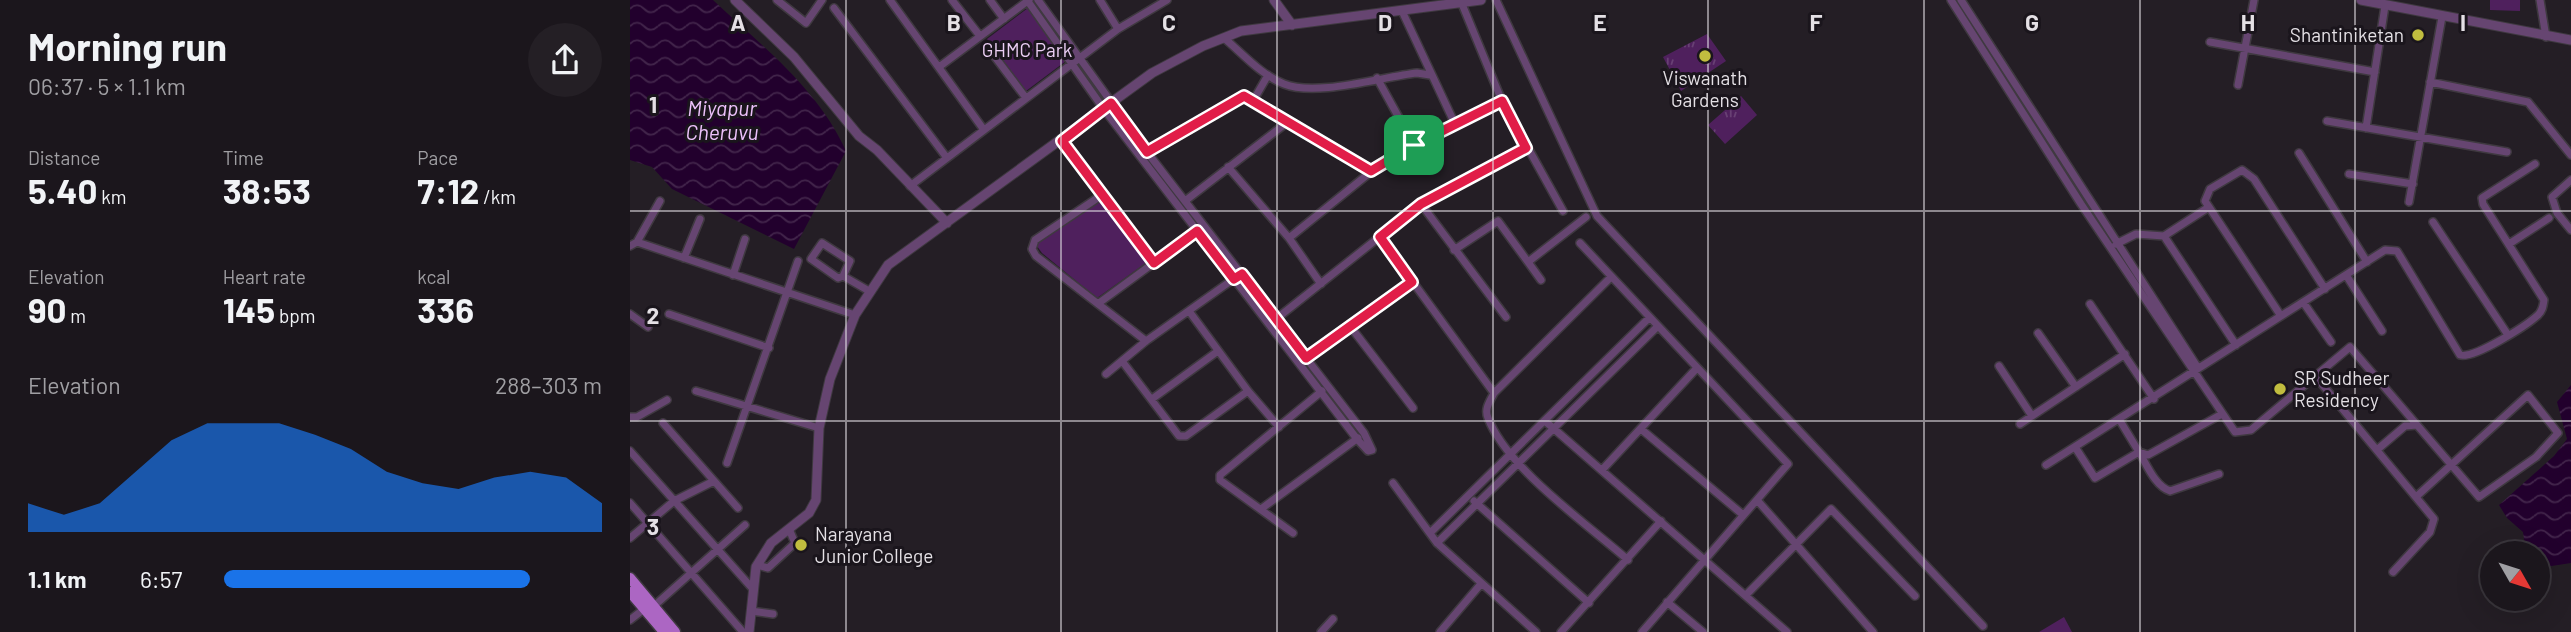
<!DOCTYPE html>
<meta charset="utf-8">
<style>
body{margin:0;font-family:Barlow,sans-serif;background:#241f25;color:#f1f3f6;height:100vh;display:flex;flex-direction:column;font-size:26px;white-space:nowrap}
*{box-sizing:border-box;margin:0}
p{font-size:23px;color:#a09fa3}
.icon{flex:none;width:38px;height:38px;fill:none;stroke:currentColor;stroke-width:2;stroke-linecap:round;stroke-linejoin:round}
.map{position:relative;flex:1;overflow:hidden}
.side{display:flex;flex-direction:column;background:#1b161c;width:630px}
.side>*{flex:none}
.needle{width:46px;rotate:129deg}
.tools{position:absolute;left:1850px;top:541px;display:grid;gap:14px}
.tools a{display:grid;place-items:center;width:70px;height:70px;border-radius:50%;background:#1b161c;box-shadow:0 7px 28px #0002,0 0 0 2px #39353b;font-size:35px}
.pin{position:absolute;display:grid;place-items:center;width:60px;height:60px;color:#fff;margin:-30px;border-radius:14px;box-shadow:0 4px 10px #0006}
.round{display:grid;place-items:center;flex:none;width:74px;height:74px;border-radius:37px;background:#241f25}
.overview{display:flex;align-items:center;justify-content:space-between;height:119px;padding:0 28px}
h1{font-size:38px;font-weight:700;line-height:52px}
.stats{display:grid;grid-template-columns:repeat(3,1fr);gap:10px;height:119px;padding:7px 28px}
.stats div{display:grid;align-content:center}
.stats b{font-size:35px;font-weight:700}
.stats small{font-size:19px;font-weight:400}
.stats p{font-size:19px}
.chart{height:196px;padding:14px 28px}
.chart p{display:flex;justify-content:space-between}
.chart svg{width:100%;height:126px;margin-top:7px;fill:#1a73e8;opacity:.7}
ul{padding:0 28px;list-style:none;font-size:23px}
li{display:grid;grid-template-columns:112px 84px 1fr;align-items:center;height:52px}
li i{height:18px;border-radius:9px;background:#1a73e8}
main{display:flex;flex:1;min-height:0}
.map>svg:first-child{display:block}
.grass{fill:url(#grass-tufts)}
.park{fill:#4f205d}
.water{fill:url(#water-waves)}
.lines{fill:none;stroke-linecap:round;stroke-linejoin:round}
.minor-casing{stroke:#3f3940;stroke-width:10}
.tertiary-casing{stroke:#3f3940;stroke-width:11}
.primary-casing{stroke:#3f3940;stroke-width:13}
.minor{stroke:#664571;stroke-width:7}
.tertiary{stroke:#664571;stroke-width:9}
.primary{stroke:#ac66c3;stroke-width:10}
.route-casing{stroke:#fff;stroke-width:14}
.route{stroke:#e11d48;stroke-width:9}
.grid{fill:none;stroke:#e4e0e5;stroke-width:2;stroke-opacity:0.55}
.poi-dot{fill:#c1bd3f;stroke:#1a151c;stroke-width:2.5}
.labels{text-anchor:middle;stroke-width:6;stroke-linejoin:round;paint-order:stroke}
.poi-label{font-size:19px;fill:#e4e0e5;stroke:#1a151c;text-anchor:start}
.park-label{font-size:19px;fill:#ebcef4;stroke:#1a151c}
.water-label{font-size:21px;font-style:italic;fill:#edc2fc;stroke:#1a151c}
.grid-label{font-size:23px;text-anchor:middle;font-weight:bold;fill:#e4e0e5;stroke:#1a151c;stroke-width:6;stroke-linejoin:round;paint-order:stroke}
</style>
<main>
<section class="side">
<div class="overview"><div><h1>Morning run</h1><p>06:37 · 5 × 1.1 km</p></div><a class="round"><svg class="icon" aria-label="share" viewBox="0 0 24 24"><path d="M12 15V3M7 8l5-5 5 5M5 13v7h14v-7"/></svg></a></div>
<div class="stats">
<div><p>Distance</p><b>5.40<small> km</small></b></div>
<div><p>Time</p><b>38:53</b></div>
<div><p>Pace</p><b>7:12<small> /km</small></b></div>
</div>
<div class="stats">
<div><p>Elevation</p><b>90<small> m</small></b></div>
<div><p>Heart rate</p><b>145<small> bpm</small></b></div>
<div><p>kcal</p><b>336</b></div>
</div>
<div class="chart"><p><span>Elevation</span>288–303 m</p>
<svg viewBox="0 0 160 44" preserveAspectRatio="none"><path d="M0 44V34L10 38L20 34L30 23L40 12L50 6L60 6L70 6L80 10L90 15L100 23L110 27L120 29L130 25L140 23L150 25L160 34V44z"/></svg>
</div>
<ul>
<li><b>1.1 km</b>6:57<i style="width:81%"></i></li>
</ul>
</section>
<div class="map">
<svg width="1941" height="632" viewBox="0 0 1941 632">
<defs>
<pattern id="grass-tufts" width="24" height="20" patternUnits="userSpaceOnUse" patternTransform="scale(1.75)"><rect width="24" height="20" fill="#4f205d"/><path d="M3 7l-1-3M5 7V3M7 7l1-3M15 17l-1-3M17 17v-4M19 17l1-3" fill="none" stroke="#684074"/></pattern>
<pattern id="water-waves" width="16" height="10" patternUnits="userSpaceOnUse" patternTransform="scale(1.75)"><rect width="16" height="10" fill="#22002d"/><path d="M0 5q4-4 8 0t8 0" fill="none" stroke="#42254b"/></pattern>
</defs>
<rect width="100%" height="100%" fill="#241e25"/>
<path class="grass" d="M1077,34L1096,61L1051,91L1033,57Z
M1111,96L1127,115L1095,144L1078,125Z"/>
<path class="park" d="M1860,0H1890V11L1860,10Z
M398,8L436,61L396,91L357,39Z
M471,198L516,263L467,298L412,253L407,246L410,239Z
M1434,617L1442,632H1408H1409Z"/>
<path class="water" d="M0,0H83C132,46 188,89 216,151L164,249L42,189L22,167L0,160Z
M1941,385V563L1908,568V553H1896L1893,532L1877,518L1869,505L1924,456L1937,439L1927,402Z"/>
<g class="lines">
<defs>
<path id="minor" d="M147,0L176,23L192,0
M260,0L354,130
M322,0L350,36
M360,0L374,19
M397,0L473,108L727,439L738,451L742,450
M408,0L517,152L734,433L742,450
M470,0L488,29
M866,0L967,216L1353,626
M1321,0L1451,204L1605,432L1621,430L1720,347L1787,425
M1331,0L1568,368
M1910,0L1916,37
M832,4L872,101L933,211
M204,8L317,158
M772,11L825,124
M594,38C612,53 631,75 654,84C686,97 751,77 787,73L800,75
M1580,42L1745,72
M365,57L396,98
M309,67L399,0
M747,78L784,145
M1800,82L1898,102L1941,155
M1608,85L1624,0
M623,101L638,75
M1697,121L1877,152
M1736,128L1755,6
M432,141L524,263
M517,152L614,96L742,171
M1669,153L1737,262
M598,167L659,238L691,284
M1719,174L1783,184
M1941,180L1922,197L1927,213L1941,230
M280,186L488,29L537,0
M472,195L405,240L402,249L406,256L516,341
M555,201L659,121
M1779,202L1812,17
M791,204L876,317
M1579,207L1575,201L1580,189L1612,170L1624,179L1695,289
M1803,222L1878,335
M1534,236L1606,345
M750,237L864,393
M659,238L742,171L784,145L872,101
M7,242L30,201
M950,243L1158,464L1012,632
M1486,244L1506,234L1534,236L1579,207L1651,316
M1879,244L1919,218
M0,246L7,242L225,315
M824,250L868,221L898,262L956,217
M54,258L70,219
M898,262L911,280
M103,275L115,239
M1716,275L1752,331
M213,276L220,261L192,243L181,259L208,278L213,276L239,291
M981,277L864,393C860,401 854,409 858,418C877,468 957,524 998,560
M1673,302L1701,342
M469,303L570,229
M1460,304L1524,399
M559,311L618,391L649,427
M0,314L18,327
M39,314L139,348
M646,319L791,204L896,148
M720,326L783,408
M1408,333L1446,387
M676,358L782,282
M492,361L549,436H556L618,391
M1369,366L1402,416
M476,374L516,341L605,278
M1686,377L1804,519L1800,532L1763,572
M66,391L189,428
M522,399L588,351
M0,417H7L37,400
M1489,419L1509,452L1518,455L1592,414
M915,421L1157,632
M33,423L108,508
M1390,424L1495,354
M1011,429L1112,514
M1445,447L1465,478L1509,452C1517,465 1525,486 1540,491L1589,474
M1748,449L1775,426L1787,425L1849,497L1906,457L1928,433L1898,395L1787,496
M0,451L122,588
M97,463L168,261
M1416,465L1755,250L1767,251L1830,355C1844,359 1896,326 1908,315C1913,310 1913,306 1914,300L1853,204L1852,198L1905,164
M972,470L1066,369
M763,483L807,543L906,632
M1127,500L1243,632
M844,501L959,603
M0,503L113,632
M631,509L728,438
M663,533L590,480V475L692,391
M800,533L1019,318
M0,538L44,501L84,481
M807,543L1027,327
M127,565L138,568L165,543L159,529
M1116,595L1201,509L1285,596
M1037,602L1073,632
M24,606L115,525
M121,611L143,614
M0,620L14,609
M691,632L703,619
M810,632L850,585
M931,632L1031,521"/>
<path id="tertiary" d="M105,0L164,57L229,136L247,150L317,223
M644,0L662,25
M1731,0L1941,40
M119,632L126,567L141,543L179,513L186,500L189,428L200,379L225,315L258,265L522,73L573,46L611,31L851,0"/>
<path id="primary" d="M0,578L45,632
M0,592L34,632"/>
</defs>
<use href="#minor" class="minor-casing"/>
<use href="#tertiary" class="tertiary-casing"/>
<use href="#primary" class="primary-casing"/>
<use href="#minor" class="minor"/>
<use href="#tertiary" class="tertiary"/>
<use href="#primary" class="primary"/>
</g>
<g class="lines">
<defs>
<path id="route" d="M614,96L741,171L784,145L872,101L896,148L791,204L750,237L782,282L676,358L612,274L604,279L567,231L524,263L432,141L481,103L517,152Z"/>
</defs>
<use href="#route" class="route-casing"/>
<use href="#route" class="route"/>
</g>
<path class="grid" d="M216,0V632M431,0V632M647,0V632M863,0V632M1078,0V632M1294,0V632M1510,0V632M1725,0V632M0,211H1941M0,421H1941"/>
<g class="poi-dot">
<circle cx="1788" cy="35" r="7"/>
<circle cx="1075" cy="56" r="7"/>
<circle cx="1650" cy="389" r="7"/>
<circle cx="171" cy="545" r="7"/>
</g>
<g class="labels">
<g class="poi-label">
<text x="1774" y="42" text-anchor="end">Shantiniketan</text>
<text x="1075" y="85" text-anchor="middle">Viswanath<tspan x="1075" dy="22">Gardens</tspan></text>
<text x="1664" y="385">SR Sudheer<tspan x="1664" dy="22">Residency</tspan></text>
<text x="185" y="541">Narayana<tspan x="185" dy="22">Junior College</tspan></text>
</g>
<g class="park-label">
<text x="397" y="57">GHMC Park</text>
</g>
<g class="water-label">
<text x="92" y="116">Miyapur<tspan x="92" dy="24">Cheruvu</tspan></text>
</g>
</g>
<g class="grid-label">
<text x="108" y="31">A</text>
<text x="324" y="31">B</text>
<text x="539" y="31">C</text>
<text x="755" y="31">D</text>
<text x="970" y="31">E</text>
<text x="1186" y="31">F</text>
<text x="1402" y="31">G</text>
<text x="1618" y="31">H</text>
<text x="1833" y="31">I</text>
<text x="23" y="113">1</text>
<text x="23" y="324">2</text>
<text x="23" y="535">3</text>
</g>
</svg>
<div class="tools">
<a><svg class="needle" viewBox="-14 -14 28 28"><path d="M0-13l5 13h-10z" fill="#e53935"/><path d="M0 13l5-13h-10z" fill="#a09fa3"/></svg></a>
</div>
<div class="pin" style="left:784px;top:145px;background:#1e9e55"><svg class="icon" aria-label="arrive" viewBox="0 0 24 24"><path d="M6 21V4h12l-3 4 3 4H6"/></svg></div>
</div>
</main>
